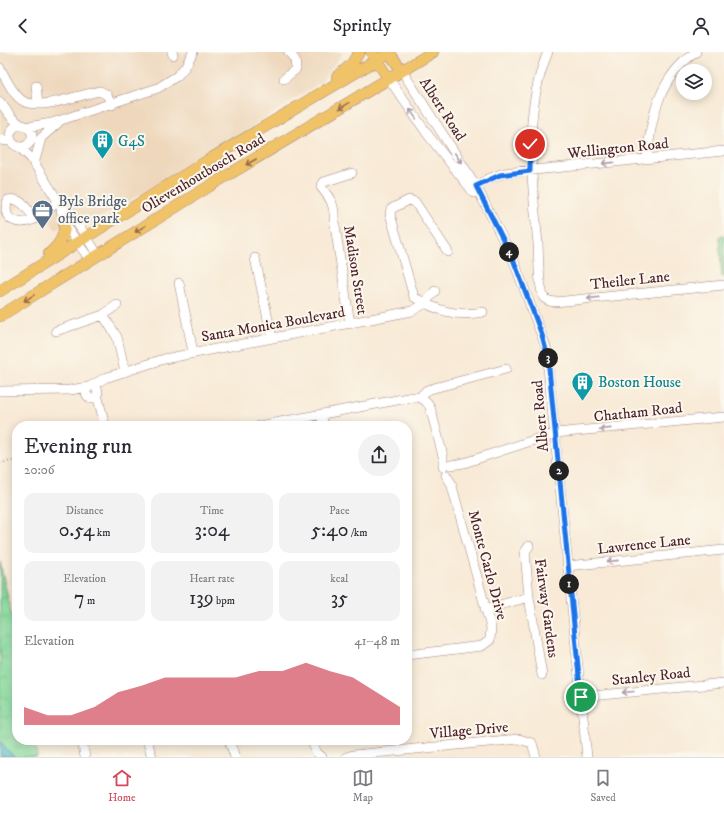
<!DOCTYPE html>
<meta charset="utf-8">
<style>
body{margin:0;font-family:"IM FELL DW Pica",serif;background:#f2f2f3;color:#2b2b33;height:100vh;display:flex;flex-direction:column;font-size:15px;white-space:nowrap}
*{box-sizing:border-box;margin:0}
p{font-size:13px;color:#7c7c81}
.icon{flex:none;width:22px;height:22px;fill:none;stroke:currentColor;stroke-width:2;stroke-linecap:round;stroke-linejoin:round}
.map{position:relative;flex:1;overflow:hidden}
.panel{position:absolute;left:12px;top:369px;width:400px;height:324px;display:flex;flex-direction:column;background:#fff;border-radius:16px;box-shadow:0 2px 10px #0003}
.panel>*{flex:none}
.buttons{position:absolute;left:676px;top:12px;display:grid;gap:8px}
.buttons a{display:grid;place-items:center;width:36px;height:36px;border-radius:50%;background:#fff;box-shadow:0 2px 10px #0003;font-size:20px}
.pin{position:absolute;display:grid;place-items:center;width:34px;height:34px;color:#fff;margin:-17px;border:2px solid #fff;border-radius:50%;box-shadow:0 1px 4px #0007}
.km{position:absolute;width:20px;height:20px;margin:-10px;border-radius:50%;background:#222;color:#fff;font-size:11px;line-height:20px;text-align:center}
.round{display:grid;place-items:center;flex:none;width:42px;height:42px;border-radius:21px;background:#f2f2f3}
.overview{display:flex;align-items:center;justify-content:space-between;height:68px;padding:0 12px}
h1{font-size:22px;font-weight:600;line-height:30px}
.stats{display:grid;grid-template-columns:repeat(3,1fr);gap:6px;height:68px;padding:4px 12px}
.stats div{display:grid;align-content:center;border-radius:10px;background:#f2f2f3;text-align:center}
.stats b{font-size:20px;font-weight:600}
.stats small{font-size:11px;font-weight:400}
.stats p{font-size:11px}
.chart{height:112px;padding:8px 12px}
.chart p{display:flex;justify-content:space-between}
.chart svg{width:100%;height:72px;margin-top:4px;fill:#d1495b;opacity:.7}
header{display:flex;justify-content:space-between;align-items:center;height:52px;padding:0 12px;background:#fff;font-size:18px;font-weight:600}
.tabs{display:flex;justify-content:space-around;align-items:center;height:56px;border-top:1px solid #e1e1e2;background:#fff;font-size:11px;color:#7c7c81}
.tabs a{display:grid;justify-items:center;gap:2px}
.tabs .on{color:#d1495b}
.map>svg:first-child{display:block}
.built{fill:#eed7bb}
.park{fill:url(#park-tufts);stroke:#677c64}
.pitch{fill:#84da9c;stroke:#677c64}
.water{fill:url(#water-ripples);stroke:#4a6b78}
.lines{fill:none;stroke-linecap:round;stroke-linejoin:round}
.minor-casing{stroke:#a18480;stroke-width:10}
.major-casing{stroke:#a18480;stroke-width:12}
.path{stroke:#a18480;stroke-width:1.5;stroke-dasharray:1 3;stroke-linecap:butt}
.minor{stroke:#fff;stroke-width:9}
.major{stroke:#f0c369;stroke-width:11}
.oneway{stroke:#956947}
.oneway2{stroke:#ae9aa0}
.route-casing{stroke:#fff;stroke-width:8}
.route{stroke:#1a73e8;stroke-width:5}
.labels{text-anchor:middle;stroke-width:4;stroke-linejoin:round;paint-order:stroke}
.street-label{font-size:15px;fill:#4a1f2b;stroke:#fbf7ec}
.culture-label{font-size:15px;fill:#0d838f;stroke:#fbf7ec;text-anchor:start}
.service-label{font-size:15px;fill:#4e5e75;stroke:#fbf7ec;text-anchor:start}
</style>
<header><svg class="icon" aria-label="back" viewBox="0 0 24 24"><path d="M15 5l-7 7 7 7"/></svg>Sprintly<svg class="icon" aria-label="person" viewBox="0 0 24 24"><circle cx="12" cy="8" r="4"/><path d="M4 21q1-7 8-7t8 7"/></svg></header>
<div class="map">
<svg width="724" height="705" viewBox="0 0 724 705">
<defs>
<pattern id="park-tufts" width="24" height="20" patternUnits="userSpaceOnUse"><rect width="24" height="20" fill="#84da9c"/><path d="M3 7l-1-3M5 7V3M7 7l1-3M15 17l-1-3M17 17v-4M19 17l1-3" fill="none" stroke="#74bb87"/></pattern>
<pattern id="water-ripples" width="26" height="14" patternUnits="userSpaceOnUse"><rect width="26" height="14" fill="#4ab7c5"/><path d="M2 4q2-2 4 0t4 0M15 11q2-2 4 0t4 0" fill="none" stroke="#4094a0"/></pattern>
</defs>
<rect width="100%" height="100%" fill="#fbf7ec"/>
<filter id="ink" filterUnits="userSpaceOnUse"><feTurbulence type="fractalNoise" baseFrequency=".025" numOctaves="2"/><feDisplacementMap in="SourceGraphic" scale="8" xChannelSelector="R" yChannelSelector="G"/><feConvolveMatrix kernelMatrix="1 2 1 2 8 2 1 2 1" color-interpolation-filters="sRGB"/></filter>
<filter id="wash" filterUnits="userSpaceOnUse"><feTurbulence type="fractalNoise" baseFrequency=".012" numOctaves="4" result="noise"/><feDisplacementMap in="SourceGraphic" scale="16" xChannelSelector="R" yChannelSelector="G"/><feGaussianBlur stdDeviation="0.9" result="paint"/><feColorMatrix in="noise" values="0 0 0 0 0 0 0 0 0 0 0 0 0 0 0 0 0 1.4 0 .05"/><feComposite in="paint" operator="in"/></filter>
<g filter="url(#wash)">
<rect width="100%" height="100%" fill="#f8ead6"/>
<path class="built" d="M0,0H343L322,29L218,97L88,173L77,165L56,178L32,147L0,167Z"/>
<path class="park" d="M0,510L17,588V688H35L37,705H0Z"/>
<path class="pitch" d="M724,184V225H722L719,185Z"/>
<path class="water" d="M0,689L14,705H0Z"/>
</g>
<g filter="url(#ink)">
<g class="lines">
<defs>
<path id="minor" d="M172,0L173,3
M548,0C522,62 532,127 538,192C539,208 538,232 544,246L549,249L555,250L724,233
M0,16C6,27 13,43 23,49C40,59 81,42 100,39L107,43L112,53
M402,19L476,134L513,207L546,295L587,705
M284,27L296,17L295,8L289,0
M389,27L428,83L474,141
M36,34L38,52
M0,50L12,66L20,72
M10 84a11 11 0 1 1 22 0a11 11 0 1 1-22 0Z
M27,75L52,71L158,36L177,24L185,15L193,0
M0,88L10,89
M19,95L31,106L61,154C60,171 81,194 90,208
M647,106C651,65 659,25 696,0
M34,112L41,86L58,71
M472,136L488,127L504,121L724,99
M61,154L70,160L98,203
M35,167C19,174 0,169 8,148C22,145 27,158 35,167L58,150
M448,200L415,150L409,148L391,157L390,162L414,245C437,259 457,265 483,260
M255,206L272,286
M179,231L193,300
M103,263L117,285L125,320
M350,272L334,167C335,153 330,146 321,135L324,130L352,121
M56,279L103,263L117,253
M86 340a6 6 0 1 1 12 0a6 6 0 1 1-12 0Z
M91,334L105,326L164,307L412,259L424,252L435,239
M0,339L70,338L88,335
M97,342L105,374
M420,345L427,338L434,336L506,317
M321,362L324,374
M259,374L413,345C421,345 426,347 430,355L443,404V415
M451,413L464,411L555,381L724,365
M529,494L525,500L529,545L542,623
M567,514L724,498
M485,557L529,545
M407,603L482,594L490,588L491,576L451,431L446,423
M581,645L724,631
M82,688L85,705
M147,688L152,705
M229,688L235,705
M311,688L317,701L322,705
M346,705L353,703L519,687L532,691L536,705"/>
<path id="major" d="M371,0L389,27
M389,0L402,19
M337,25L352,12L359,0
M49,202C59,193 66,184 64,170
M0,239L207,109L390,0
M0,264L213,132L433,0"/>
</defs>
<use href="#minor" class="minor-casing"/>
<use href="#major" class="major-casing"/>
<path class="path" d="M0,411L17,408"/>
<use href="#minor" class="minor"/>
<use href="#major" class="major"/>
</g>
<defs><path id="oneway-shaft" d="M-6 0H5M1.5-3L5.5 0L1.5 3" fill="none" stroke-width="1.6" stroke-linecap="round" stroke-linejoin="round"/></defs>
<g class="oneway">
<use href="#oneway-shaft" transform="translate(344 54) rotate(149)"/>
<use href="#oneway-shaft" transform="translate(251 110) rotate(150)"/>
<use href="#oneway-shaft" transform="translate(140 177) rotate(148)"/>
<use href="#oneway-shaft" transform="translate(29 246) rotate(148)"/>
</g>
<g class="oneway2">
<use href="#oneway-shaft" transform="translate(413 62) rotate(-125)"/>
<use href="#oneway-shaft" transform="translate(458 106) rotate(57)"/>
<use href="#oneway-shaft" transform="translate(608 111) rotate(174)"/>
<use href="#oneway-shaft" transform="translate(593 246) rotate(174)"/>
<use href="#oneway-shaft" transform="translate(605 377) rotate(174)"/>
<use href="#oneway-shaft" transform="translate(613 509) rotate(174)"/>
<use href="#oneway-shaft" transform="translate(628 640) rotate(175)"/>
</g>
</g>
<g class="lines" filter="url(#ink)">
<defs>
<path id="route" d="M530,92V119L500,123L476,134L513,207L542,283L548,306L581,645"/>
</defs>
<use href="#route" class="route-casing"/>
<use href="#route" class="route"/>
</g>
<defs>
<symbol id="building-pin" viewBox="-11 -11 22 30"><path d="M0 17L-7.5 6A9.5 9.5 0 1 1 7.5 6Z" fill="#0f9aa8" stroke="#fbf7ec"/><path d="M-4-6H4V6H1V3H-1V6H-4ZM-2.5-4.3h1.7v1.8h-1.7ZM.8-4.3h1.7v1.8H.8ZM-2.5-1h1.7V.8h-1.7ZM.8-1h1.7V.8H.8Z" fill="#fff"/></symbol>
<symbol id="office-pin" viewBox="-11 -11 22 30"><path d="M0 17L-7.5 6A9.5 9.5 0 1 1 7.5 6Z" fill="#5c6f8a" stroke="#fbf7ec"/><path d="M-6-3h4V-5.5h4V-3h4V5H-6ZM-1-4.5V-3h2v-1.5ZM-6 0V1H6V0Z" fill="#fff"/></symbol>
</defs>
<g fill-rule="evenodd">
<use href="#building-pin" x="90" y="76" width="25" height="34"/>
<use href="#office-pin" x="30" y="146" width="25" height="34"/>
<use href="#building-pin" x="570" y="318" width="25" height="34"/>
</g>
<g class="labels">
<g class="street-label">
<text transform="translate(443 57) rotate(57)" y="5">Albert Road</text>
<text transform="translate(618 96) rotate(-6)" y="5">Wellington Road</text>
<text transform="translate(203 121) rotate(-31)" y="5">Olievenhoutbosch Road</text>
<text transform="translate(356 218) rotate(81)" y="5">Madison Street</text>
<text transform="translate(630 228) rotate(-6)" y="5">Theiler Lane</text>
<text transform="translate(273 272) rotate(-10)" y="5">Santa Monica Boulevard</text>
<text transform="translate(638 360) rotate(-6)" y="5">Chatham Road</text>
<text transform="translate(540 364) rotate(-95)" y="5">Albert Road</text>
<text transform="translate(644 492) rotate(-6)" y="5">Lawrence Lane</text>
<text transform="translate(488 513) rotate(75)" y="5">Monte Carlo Drive</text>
<text transform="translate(547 556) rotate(82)" y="5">Fairway Gardens</text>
<text transform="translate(651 624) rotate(-6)" y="5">Stanley Road</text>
<text transform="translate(469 678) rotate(-5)" y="5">Village Drive</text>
</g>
<g class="culture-label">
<text x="118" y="94">G4S</text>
<text x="598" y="335">Boston House</text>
</g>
<g class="service-label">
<text x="58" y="154">Byls Bridge<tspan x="58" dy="17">office park</tspan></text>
</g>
</g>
</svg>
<div class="buttons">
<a><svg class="icon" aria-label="layers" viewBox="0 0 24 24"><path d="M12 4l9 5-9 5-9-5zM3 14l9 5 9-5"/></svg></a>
</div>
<div class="pin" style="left:581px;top:645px;background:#1e9e55"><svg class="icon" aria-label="arrive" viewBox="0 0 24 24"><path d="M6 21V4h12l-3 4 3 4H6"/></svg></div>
<div class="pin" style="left:530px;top:92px;background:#d93025"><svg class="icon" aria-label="check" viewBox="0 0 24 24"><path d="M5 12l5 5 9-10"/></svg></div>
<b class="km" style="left:569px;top:532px">1</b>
<b class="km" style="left:559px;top:419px">2</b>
<b class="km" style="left:548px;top:306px">3</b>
<b class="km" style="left:509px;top:200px">4</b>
<section class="panel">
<div class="overview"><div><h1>Evening run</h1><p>20:06</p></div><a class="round"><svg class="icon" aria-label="share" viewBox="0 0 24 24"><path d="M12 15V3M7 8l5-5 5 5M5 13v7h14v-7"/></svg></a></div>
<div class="stats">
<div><p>Distance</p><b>0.54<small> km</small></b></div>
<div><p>Time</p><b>3:04</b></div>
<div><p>Pace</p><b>5:40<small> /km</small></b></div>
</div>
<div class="stats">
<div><p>Elevation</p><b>7<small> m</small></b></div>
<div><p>Heart rate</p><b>139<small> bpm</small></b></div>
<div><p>kcal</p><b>35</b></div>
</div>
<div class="chart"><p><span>Elevation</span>41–48 m</p>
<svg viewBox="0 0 160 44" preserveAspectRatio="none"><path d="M0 44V33L10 38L20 38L30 33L40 24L50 20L60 15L70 15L80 15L90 15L100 11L110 11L120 6L130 11L140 15L150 24L160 33V44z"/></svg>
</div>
</section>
</div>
<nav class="tabs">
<a class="on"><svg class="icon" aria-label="home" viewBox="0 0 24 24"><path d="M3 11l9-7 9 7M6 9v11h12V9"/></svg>Home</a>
<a><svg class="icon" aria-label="map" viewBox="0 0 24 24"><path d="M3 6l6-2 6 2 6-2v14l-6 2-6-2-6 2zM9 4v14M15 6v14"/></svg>Map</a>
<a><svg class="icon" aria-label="saved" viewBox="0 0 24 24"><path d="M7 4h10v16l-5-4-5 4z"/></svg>Saved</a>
</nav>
